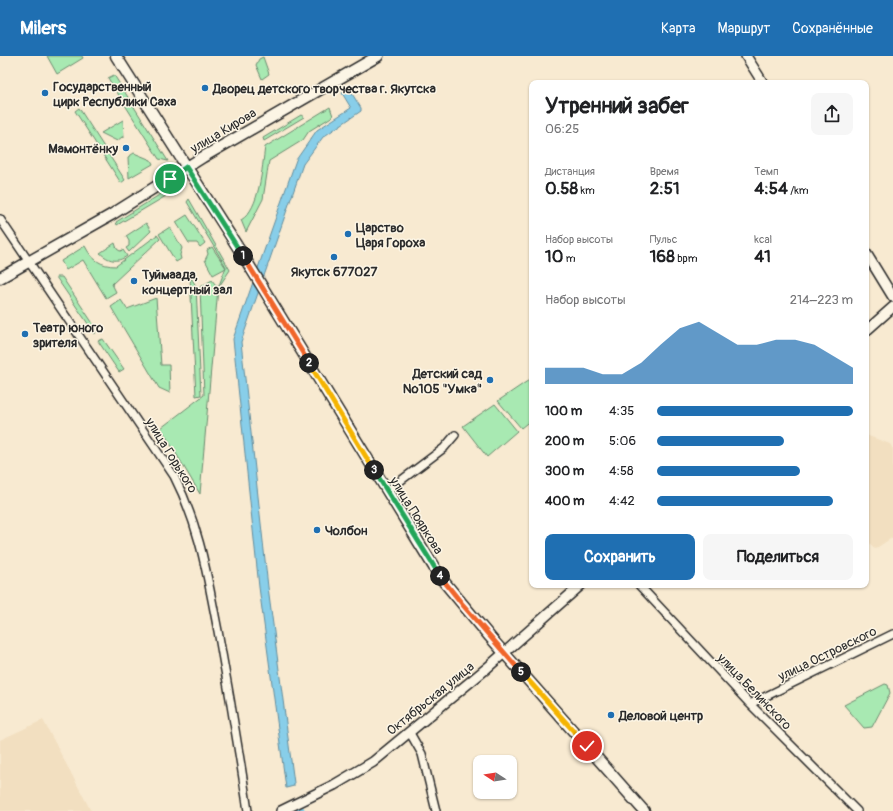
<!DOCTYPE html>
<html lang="ru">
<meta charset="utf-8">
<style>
body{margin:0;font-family:Pangolin,sans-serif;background:#f6f6f6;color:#202124;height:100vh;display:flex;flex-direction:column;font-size:15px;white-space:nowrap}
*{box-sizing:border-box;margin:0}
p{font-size:13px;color:#757577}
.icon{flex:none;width:22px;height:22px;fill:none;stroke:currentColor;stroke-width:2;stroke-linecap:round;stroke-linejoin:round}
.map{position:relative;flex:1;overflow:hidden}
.side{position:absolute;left:529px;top:24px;width:340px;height:508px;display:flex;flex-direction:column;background:#fff;border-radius:8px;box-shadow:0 1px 3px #0004}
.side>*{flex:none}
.needle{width:26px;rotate:282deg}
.buttons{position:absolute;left:473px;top:699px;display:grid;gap:8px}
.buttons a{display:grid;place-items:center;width:44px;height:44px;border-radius:8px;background:#fff;box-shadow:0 1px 3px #0004;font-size:20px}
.pin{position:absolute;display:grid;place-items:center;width:34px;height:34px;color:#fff;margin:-17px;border:2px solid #fff;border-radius:50%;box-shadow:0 1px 4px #0007}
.km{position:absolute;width:20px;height:20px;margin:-10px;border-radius:50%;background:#222;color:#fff;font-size:11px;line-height:20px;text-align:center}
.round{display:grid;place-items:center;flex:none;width:42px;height:42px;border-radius:8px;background:#f6f6f6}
.headline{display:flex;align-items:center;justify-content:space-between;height:68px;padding:0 16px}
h1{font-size:22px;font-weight:800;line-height:30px}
.stats{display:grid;grid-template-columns:repeat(3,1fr);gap:6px;height:68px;padding:4px 16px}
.stats div{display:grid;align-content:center}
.stats b{font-size:17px;font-weight:800}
.stats small{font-size:11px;font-weight:400}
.stats p{font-size:11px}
.chart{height:112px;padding:8px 16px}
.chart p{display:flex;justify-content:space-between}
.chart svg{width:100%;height:72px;margin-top:4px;fill:#1f6fb2;opacity:.7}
.primary-button{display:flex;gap:8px;margin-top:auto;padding:8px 16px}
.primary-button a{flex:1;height:46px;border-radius:8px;background:#1f6fb2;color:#fff;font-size:16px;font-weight:800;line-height:46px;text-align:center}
.primary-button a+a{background:#f6f6f6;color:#202124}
ul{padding:0 16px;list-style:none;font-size:13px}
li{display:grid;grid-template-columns:64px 48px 1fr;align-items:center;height:30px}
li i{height:10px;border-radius:5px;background:#1f6fb2}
header{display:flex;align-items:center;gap:24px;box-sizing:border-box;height:56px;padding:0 20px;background:#1f6fb2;color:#fff}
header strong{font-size:19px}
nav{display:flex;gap:22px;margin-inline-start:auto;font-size:14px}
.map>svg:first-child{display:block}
.built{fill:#f2dfc0}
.green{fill:#a8e9b2;stroke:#6a8a6e}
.water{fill:#88cee9;stroke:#638d9d}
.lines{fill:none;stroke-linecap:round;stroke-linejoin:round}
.canal{stroke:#88cee9;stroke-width:9}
.minor-casing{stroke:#2b2b2b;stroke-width:10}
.tertiary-casing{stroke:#2b2b2b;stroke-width:12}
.secondary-casing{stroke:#2b2b2b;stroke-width:13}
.minor{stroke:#fcf5e5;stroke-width:7}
.tertiary{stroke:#fcf5e5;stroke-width:9}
.secondary{stroke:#fcf5e5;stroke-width:10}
.split-1-casing{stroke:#fff;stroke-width:8}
.split-2-casing{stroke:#fff;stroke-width:8}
.split-3-casing{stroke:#fff;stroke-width:8}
.split-4-casing{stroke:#fff;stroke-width:8}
.split-5-casing{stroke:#fff;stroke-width:8}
.split-6-casing{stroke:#fff;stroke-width:8}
.split-1{stroke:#22a559;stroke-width:5}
.split-2{stroke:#f0652b;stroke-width:5}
.split-3{stroke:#f5b400;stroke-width:5}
.split-4{stroke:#22a559;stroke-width:5}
.split-5{stroke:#f0652b;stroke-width:5}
.split-6{stroke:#f5b400;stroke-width:5}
.poi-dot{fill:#1f6fb2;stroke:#fcf5e5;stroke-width:1.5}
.labels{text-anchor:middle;stroke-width:3;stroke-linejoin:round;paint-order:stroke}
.poi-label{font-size:13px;font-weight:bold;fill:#2b2b2b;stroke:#fcf5e5;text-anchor:start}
.street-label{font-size:13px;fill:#2b2b2b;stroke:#fcf5e5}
</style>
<header>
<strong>Milers</strong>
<nav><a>Карта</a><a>Маршрут</a><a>Сохранённые</a></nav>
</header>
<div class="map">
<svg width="893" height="755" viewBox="0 0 893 755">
<rect width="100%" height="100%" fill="#f8ead1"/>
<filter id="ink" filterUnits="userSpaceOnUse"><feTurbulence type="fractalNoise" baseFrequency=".025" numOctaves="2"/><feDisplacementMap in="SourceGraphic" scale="8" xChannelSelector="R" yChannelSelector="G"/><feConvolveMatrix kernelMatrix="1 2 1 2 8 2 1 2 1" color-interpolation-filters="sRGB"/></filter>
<g filter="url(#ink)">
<path class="built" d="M866,379L890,388L893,393V481L875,493L866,483Z
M43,664L91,755H0V684Z"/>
<path class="green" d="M47,0H82L83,2L57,18Z
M263,1L269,18L262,23L256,9L259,3Z
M114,19L168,105L159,103L108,22Z
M330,51L333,60L309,75L303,84L269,105L263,143L246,176L241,164C260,153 262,111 265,91Z
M79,52L125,124L121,127L75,55Z
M301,59L304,61L264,85L263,82Z
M123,64L124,82L122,81L117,85L101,77Z
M134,97L151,104L153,108L129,122L128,101Z
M164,136L166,140L117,169L116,166Z
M189,143L230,214L218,232L200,438L161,372L204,339L200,231L212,224L218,232L226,211L187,146Z
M187,159L205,187L200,191L197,187H189L176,166Z
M146,167L151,175L129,196L126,192L129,190V185L126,180Z
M170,171L182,192L180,199L181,203L176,206L159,178Z
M157,179L160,183L112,228L116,236L106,242L83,204L66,214L61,205L85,190C92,204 101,210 116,210Z
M115,187L117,193L120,195L123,194L127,200C117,207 109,205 100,197Z
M212,191L226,212L213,219L205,204L208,198L207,194Z
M190,220L196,230L201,339L196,340Z
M56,221H62L96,272L95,278Z
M156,242L161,309H169L170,337L159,332L111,251L121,244L127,253Z
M103,283L124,313L119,316L98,285Z
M532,322V363L521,372L498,345Z
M495,348L517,375L487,401L463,370Z
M885,628L888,629L890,637L872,671L864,672L844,649Z"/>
<path class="water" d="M349,33L361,52V55L323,81L303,108L241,286L268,531L294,727V730L286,732L259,531L233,283L296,104L317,74L351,52L342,37Z"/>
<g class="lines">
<path class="canal" d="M300,754V755"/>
<defs>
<path id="minor" d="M0,163L174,420C200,471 207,519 218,575C229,635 239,695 248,755
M387,435L444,392L455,379
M639,529L750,648L857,755
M750,648L893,578
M410,677L422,698L436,755"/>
<path id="tertiary" d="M746,0L763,27
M866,197L893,241
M866,275L893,251
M281,755L334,729L373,706L487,612L581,529"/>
<path id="secondary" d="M116,0L244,201L440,521L490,581L644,755
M0,222L111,159L203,101L378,0"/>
</defs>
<use href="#minor" class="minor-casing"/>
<use href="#tertiary" class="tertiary-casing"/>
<use href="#secondary" class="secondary-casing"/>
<use href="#minor" class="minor"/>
<use href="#tertiary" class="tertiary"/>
<use href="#secondary" class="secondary"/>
</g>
</g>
<g class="lines" filter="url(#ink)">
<defs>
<path id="split-1" d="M170,123L186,111L243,200"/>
<path id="split-2" d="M243,200L309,307"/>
<path id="split-3" d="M309,307L374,414"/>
<path id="split-4" d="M374,414L440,520"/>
<path id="split-5" d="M440,520L463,549L521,616"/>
<path id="split-6" d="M521,616L587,690"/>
</defs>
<use href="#split-1" class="split-1-casing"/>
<use href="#split-2" class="split-2-casing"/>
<use href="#split-3" class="split-3-casing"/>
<use href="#split-4" class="split-4-casing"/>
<use href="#split-5" class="split-5-casing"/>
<use href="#split-6" class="split-6-casing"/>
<use href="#split-1" class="split-1"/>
<use href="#split-2" class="split-2"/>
<use href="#split-3" class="split-3"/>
<use href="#split-4" class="split-4"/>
<use href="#split-5" class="split-5"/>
<use href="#split-6" class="split-6"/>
</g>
<g class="poi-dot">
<circle cx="205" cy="32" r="4"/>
<circle cx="45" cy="37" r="4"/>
<circle cx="126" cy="92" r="4"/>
<circle cx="348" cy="178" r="4"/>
<circle cx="334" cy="201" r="4"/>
<circle cx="134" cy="225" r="4"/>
<circle cx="25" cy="278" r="4"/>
<circle cx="490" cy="324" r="4"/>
<circle cx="317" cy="474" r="4"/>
<circle cx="611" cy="659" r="4"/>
</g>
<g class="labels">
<g class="poi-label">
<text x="53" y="35">Государственный<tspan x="53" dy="15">цирк Республики Саха</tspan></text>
<text x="213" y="37">Дворец детского творчества г. Якутска</text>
<text x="118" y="97" text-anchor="end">Мамонтёнку</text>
<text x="356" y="176">Царство<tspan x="356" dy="15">Царя Гороха</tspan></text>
<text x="334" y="220" text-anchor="middle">Якутск 677027</text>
<text x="142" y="223">Туймаада,<tspan x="142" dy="15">концертный зал</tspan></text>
<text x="33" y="276">Театр юного<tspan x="33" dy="15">зрителя</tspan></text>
<text x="482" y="322" text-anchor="end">Детский сад<tspan x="482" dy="15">№105 "Умка"</tspan></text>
<text x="325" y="479">Чолбон</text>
<text x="619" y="664">Деловой центр</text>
</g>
<g class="street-label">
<text transform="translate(223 74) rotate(-31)" y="5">улица Кирова</text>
<text transform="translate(172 399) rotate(58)" y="5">улица Горького</text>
<text transform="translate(417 459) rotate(58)" y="5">улица Пояркова</text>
<text transform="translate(827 597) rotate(-26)" y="5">улица Островского</text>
<text transform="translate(755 635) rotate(46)" y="5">улица Белинского</text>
<text transform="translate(430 642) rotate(-39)" y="5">Октябрьская улица</text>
</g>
</g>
</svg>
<div class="buttons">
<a><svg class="needle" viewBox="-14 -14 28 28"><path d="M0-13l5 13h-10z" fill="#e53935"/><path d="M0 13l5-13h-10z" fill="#757577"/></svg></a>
</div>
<div class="pin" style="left:170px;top:123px;background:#1e9e55"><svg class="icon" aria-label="arrive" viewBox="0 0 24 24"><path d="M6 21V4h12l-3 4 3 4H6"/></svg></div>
<div class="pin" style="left:587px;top:690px;background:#d93025"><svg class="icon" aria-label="check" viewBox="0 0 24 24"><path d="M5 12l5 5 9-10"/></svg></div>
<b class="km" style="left:243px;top:200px">1</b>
<b class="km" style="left:309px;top:307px">2</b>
<b class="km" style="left:374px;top:414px">3</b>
<b class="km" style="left:440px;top:520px">4</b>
<b class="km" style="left:521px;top:616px">5</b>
<section class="side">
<div class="headline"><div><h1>Утренний забег</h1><p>06:25</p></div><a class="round"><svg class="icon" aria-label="share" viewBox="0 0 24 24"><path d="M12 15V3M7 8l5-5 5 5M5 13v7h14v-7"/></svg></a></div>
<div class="stats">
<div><p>Дистанция</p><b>0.58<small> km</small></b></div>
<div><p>Время</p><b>2:51</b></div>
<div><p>Темп</p><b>4:54<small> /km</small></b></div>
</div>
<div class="stats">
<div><p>Набор высоты</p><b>10<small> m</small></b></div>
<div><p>Пульс</p><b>168<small> bpm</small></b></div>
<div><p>kcal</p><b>41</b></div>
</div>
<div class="chart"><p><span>Набор высоты</span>214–223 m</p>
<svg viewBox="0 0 160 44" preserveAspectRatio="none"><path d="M0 44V34L10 34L20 34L30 38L40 38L50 31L60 20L70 10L80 6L90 13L100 20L110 20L120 17L130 17L140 20L150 27L160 34V44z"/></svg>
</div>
<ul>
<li><b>100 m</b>4:35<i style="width:100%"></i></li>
<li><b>200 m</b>5:06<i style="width:65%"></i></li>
<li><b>300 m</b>4:58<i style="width:73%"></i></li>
<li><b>400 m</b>4:42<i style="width:90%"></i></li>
</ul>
<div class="primary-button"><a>Сохранить</a><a>Поделиться</a></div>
</section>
</div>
